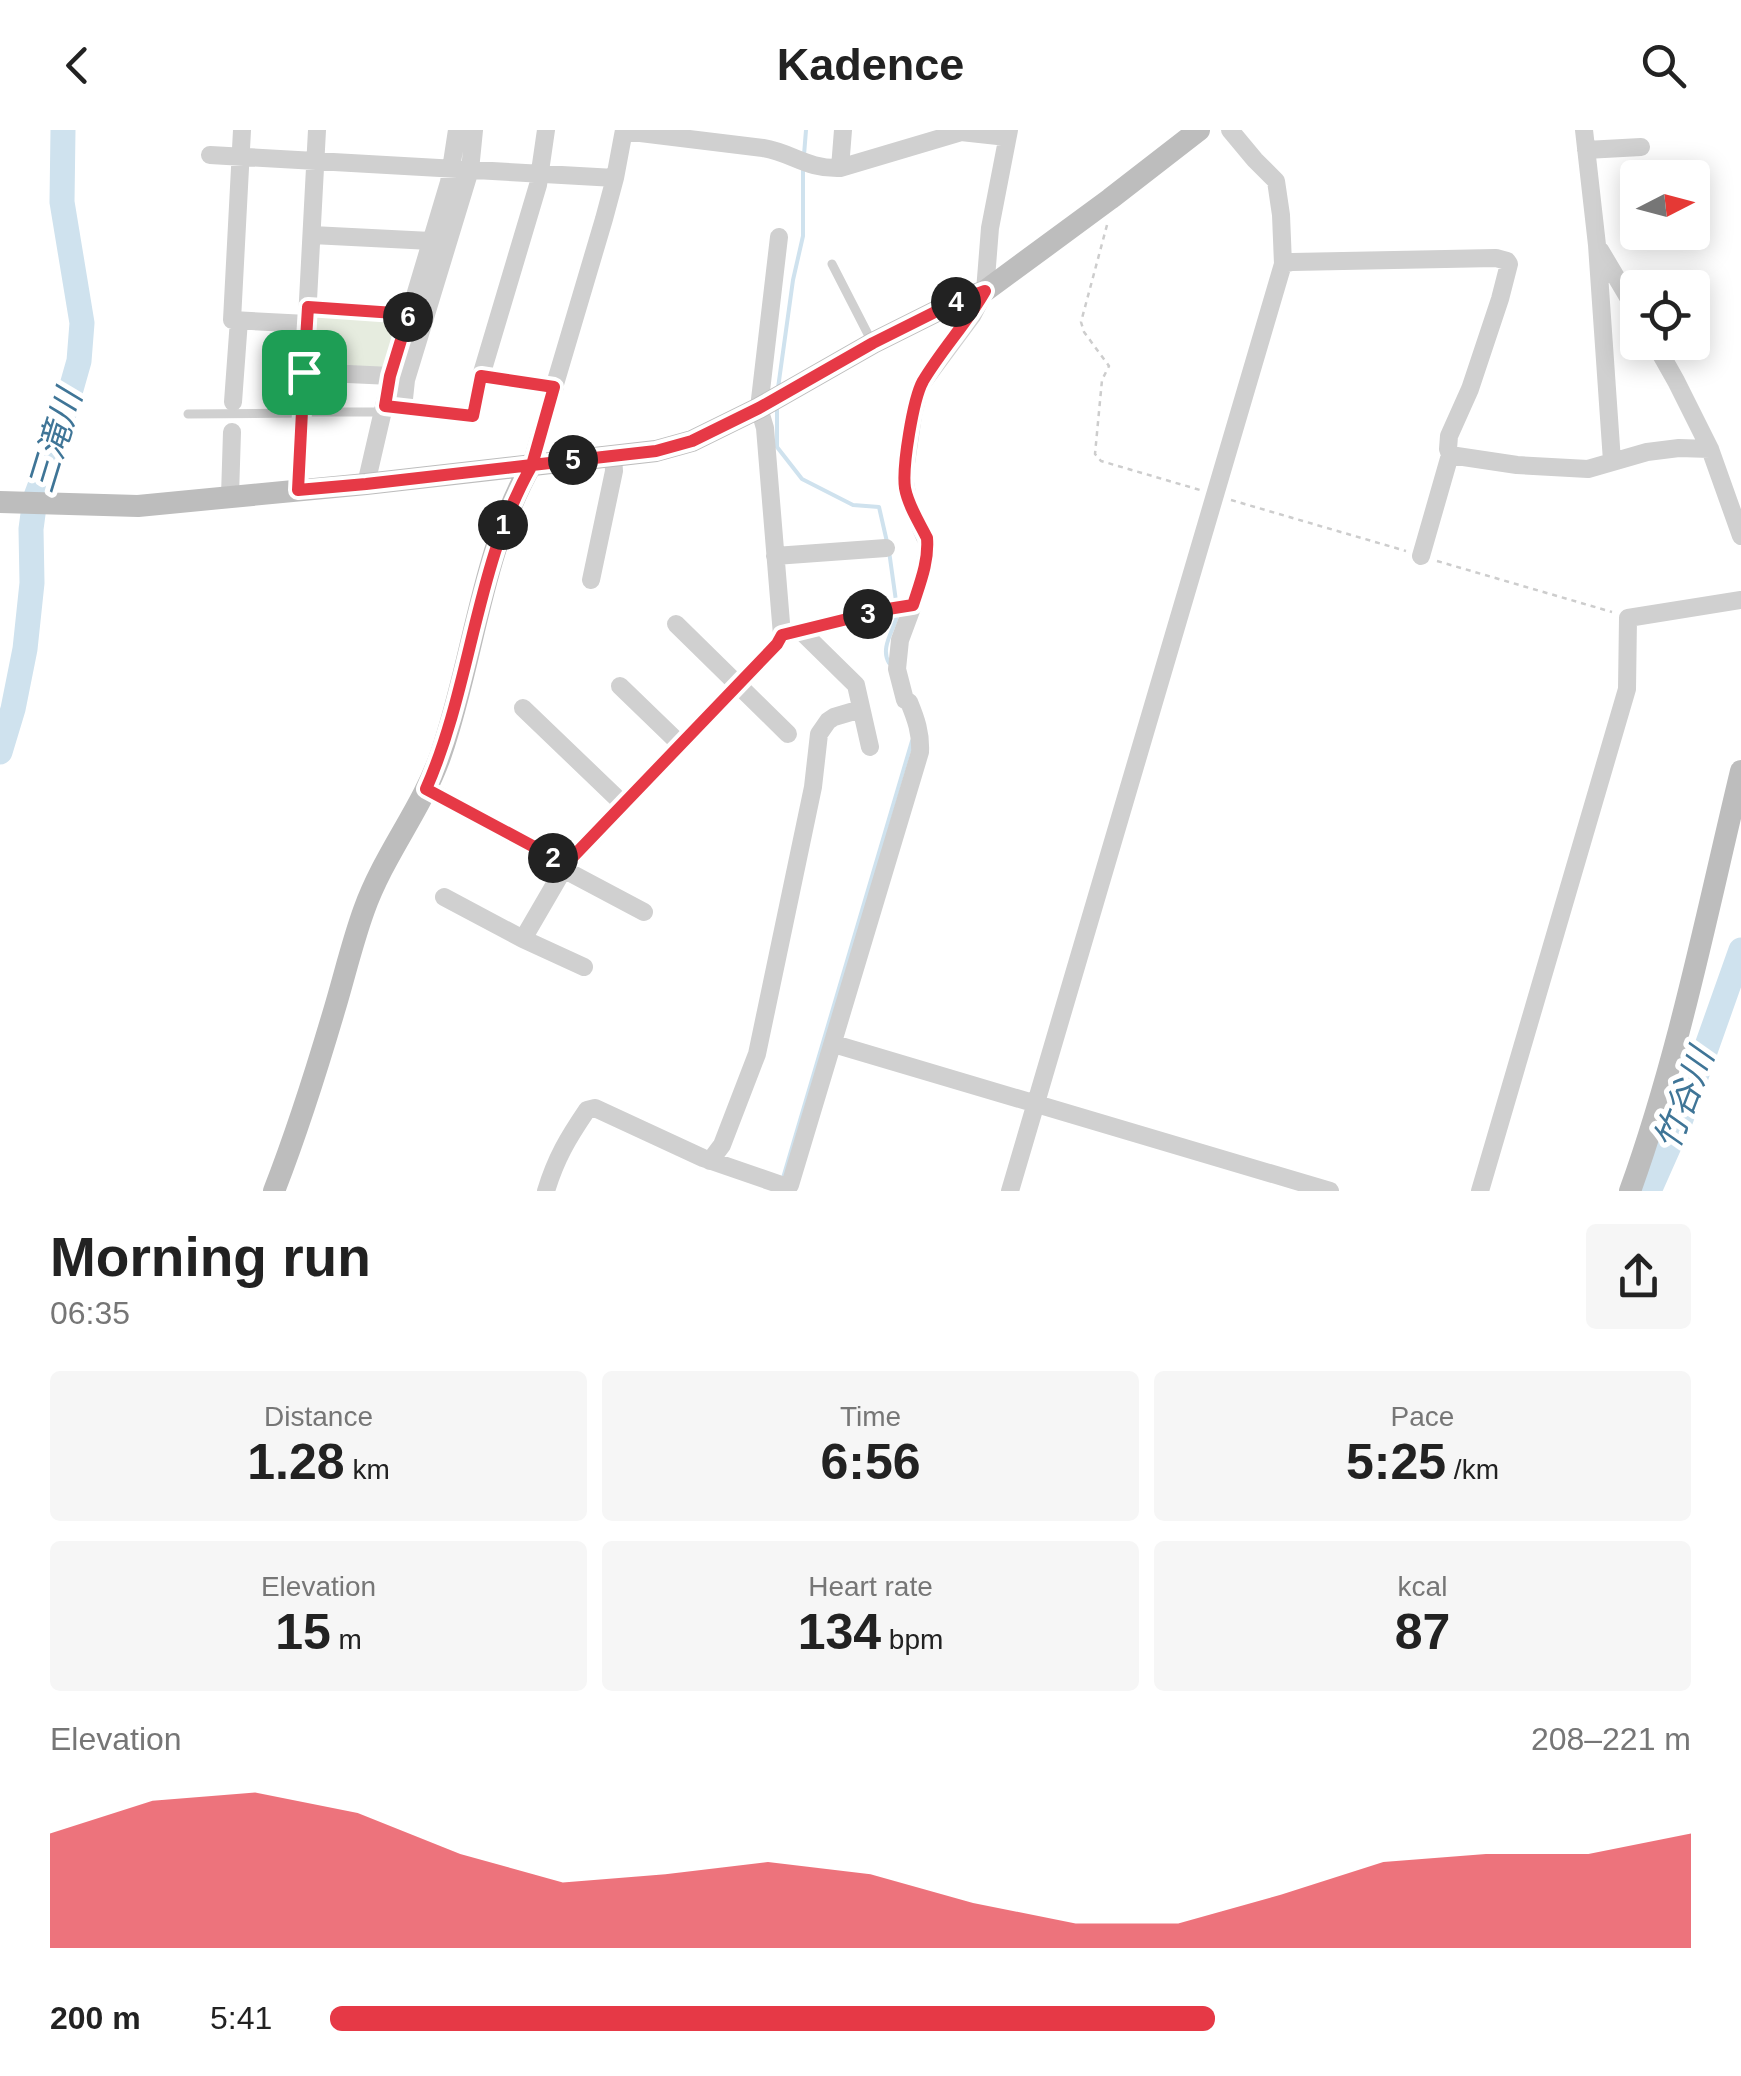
<!DOCTYPE html>
<meta charset="utf-8">
<style>
body{margin:0;font-family:Arial,"Noto Sans JP",sans-serif;background:#f6f6f6;color:#222;height:100vh;display:flex;flex-direction:column;font-size:38px;white-space:nowrap}
*{box-sizing:border-box;margin:0}
p{font-size:32px;color:#767676}
.icon{flex:none;width:55px;height:55px;fill:none;stroke:currentColor;stroke-width:2;stroke-linecap:round;stroke-linejoin:round}
.map{position:relative;height:1061px;overflow:hidden}
.details{display:flex;flex-direction:column;background:#fff;flex:1}
.details>*{flex:none}
.needle{width:65px;rotate:84deg}
.tools{position:absolute;left:1620px;top:30px;display:grid;gap:20px}
.tools a{display:grid;place-items:center;width:90px;height:90px;border-radius:10px;background:#fff;box-shadow:0 5px 25px #0003;font-size:50px}
.pin{position:absolute;display:grid;place-items:center;width:85px;height:85px;color:#fff;margin:-42px;border-radius:20px;box-shadow:0 5px 15px #0006}
.km{position:absolute;width:50px;height:50px;margin:-25px;border-radius:50%;background:#222;color:#fff;font-size:28px;line-height:50px;text-align:center}
.round{display:grid;place-items:center;flex:none;width:105px;height:105px;border-radius:10px;background:#f6f6f6}
.headline{display:flex;align-items:center;justify-content:space-between;height:170px;padding:0 50px}
h1{font-size:55px;font-weight:700;line-height:75px}
.stats{display:grid;grid-template-columns:repeat(3,1fr);gap:15px;height:170px;padding:10px 50px}
.stats div{display:grid;align-content:center;border-radius:10px;background:#f6f6f6;text-align:center}
.stats b{font-size:50px;font-weight:700}
.stats small{font-size:28px;font-weight:400}
.stats p{font-size:28px}
.chart{height:280px;padding:20px 50px}
.chart p{display:flex;justify-content:space-between}
.chart svg{width:100%;height:180px;margin-top:10px;fill:#e63946;opacity:.7}
ul{padding:0 50px;list-style:none;font-size:32px}
li{display:grid;grid-template-columns:160px 120px 1fr;align-items:center;height:75px}
li i{height:25px;border-radius:12px;background:#e63946}
header{display:flex;justify-content:space-between;align-items:center;height:130px;padding:0 50px;background:#fff;font-size:45px;font-weight:700}
.map>svg:first-child{display:block}
.green{fill:#e6ecdf}
.lines{fill:none;stroke-linecap:round;stroke-linejoin:round}
.stream{stroke:#cfe2ee;stroke-width:4}
.river{stroke:#cfe2ee;stroke-width:25}
.path{stroke:#cdcdcd;stroke-width:2.5;stroke-dasharray:5 5;stroke-linecap:butt}
.lane{stroke:#d0d0d0;stroke-width:9}
.street{stroke:#d0d0d0;stroke-width:18}
.secondary{stroke:#bdbdbd;stroke-width:22}
.route-casing{stroke:#fff;stroke-width:20}
.route{stroke:#e63946;stroke-width:12}
.labels{text-anchor:middle;stroke-width:10;stroke-linejoin:round;paint-order:stroke}
.water-label{font-size:35px;font-style:italic;fill:#3f7597;stroke:#fff}
</style>
<header><svg class="icon" aria-label="back" viewBox="0 0 24 24"><path d="M15 5l-7 7 7 7"/></svg>Kadence<svg class="icon" aria-label="search" viewBox="0 0 24 24"><circle cx="10" cy="10" r="6"/><path d="M15 15l6 6"/></svg></header>
<div class="map">
<svg width="1741" height="1061" viewBox="0 0 1741 1061">
<rect width="100%" height="100%" fill="#fff"/>
<path class="green" d="M318,183L400,188L388,237L314,238L309,232L313,188Z"/>
<g class="lines">
<path class="stream" d="M804,25L806,0
M778,258L793,150L803,106V40
M777,277V317L802,349L853,375L879,377L887,412
M889,421L896,471
M889,533C880,518 893,502 897,486
M783,1048L912,611"/>
<path class="river" d="M0,622L13,579L25,519L32,453L31,399L35,369L54,319L79,231L82,193L62,72L63,0
M1649,1061L1681,989L1741,820"/>
<path class="path" d="M1107,95L1081,192L1084,202L1109,236L1102,250L1095,324L1101,331L1200,360
M1231,370L1406,421
M1437,431L1612,482"/>
<path class="lane" d="M832,134L872,212
M302,282H384
M188,284L302,283"/>
<path class="street" d="M242,0L232,190L307,194
M843,0L840,38L961,2L1007,7
M1584,0L1597,115L1612,331
M624,1L763,18C793,23 806,39 840,38
M1586,20L1641,17
M210,25L615,48
M312,105L431,111
M1600,120L1638,184
M1283,134L1292,132L1496,128L1507,131L1509,134L1500,169L1470,259L1449,306L1448,319L1450,325L1421,426
M308,177L409,184
M1654,212L1676,251L1710,319L1741,406
M305,242L391,246
M481,246L555,257
M233,272L239,190
M385,275L473,286L481,246L538,55L546,0
M403,278L406,250L470,40L474,0
M1450,325L1517,335L1588,339L1647,322L1679,318L1710,319
M531,335L604,89L615,48L624,0
M366,354L391,246L449,52L457,0
M298,359L317,0
M230,366L232,302
M775,426L886,418
M591,450L614,341L613,326
M913,475L923,444L928,414L908,369L904,347L913,285L920,256L972,186L985,161L990,98L1009,0
M676,494L788,604
M800,500L856,555L870,617
M620,556L680,614
M523,578L622,673
M427,659L566,735L777,514L782,505L765,298L759,278L779,107
M566,735L523,809L584,837
M563,739L644,782
M444,767L523,809
M834,914L1330,1061
M710,1031L722,1015L757,924L813,657L819,604L828,591L834,587L861,579
M546,1061C556,1028 568,1008 587,980L595,978L703,1028L787,1057L790,1055L920,622C921,603 916,589 909,572L905,570L897,539L900,510L913,475L888,479L782,505
M1010,1061L1283,134L1281,85L1276,51L1255,30L1230,0
M1480,1061L1627,559L1628,488L1741,470"/>
<path class="secondary" d="M0,372L138,376L366,354L656,321L692,311L759,278L873,213L957,171L985,161L1110,69L1199,0
M274,1061C297,1002 316,942 334,881C344,848 352,813 364,780C384,724 422,679 441,624C474,528 481,424 531,335
M1630,1061C1679,925 1707,782 1741,641"/>
</g>
<g class="lines">
<defs>
<path id="route" d="M304,242L298,360L366,354L532,335C475,435 472,555 426,659L566,734L777,514L782,505L888,479L913,475C920,453 929,431 927,408C919,392 908,375 905,358C902,337 913,269 923,251C942,219 967,193 985,161L957,171L873,213L759,278L692,311L656,321L532,335L554,257L481,246L473,286L385,276L390,246L409,184L308,177L304,242"/>
</defs>
<use href="#route" class="route-casing"/>
<use href="#route" class="route"/>
</g>
<g class="labels">
<g class="water-label">
<text transform="translate(55 311) rotate(-73)" y="12">三滝川</text>
<text transform="translate(1684 969) rotate(-69)" y="12">竹谷川</text>
</g>
</g>
</svg>
<div class="tools">
<a><svg class="needle" viewBox="-14 -14 28 28"><path d="M0-13l5 13h-10z" fill="#e53935"/><path d="M0 13l5-13h-10z" fill="#767676"/></svg></a>
<a><svg class="icon" aria-label="locate" viewBox="0 0 24 24"><circle cx="12" cy="12" r="6"/><path d="M12 2v4M12 18v4M2 12h4M18 12h4"/></svg></a>
</div>
<div class="pin" style="left:304px;top:242px;background:#1e9e55"><svg class="icon" aria-label="arrive" viewBox="0 0 24 24"><path d="M6 21V4h12l-3 4 3 4H6"/></svg></div>
<b class="km" style="left:503px;top:395px">1</b>
<b class="km" style="left:553px;top:728px">2</b>
<b class="km" style="left:868px;top:484px">3</b>
<b class="km" style="left:956px;top:172px">4</b>
<b class="km" style="left:573px;top:330px">5</b>
<b class="km" style="left:408px;top:187px">6</b>
</div>
<section class="details">
<div class="headline"><div><h1>Morning run</h1><p>06:35</p></div><a class="round"><svg class="icon" aria-label="share" viewBox="0 0 24 24"><path d="M12 15V3M7 8l5-5 5 5M5 13v7h14v-7"/></svg></a></div>
<div class="stats">
<div><p>Distance</p><b>1.28<small> km</small></b></div>
<div><p>Time</p><b>6:56</b></div>
<div><p>Pace</p><b>5:25<small> /km</small></b></div>
</div>
<div class="stats">
<div><p>Elevation</p><b>15<small> m</small></b></div>
<div><p>Heart rate</p><b>134<small> bpm</small></b></div>
<div><p>kcal</p><b>87</b></div>
</div>
<div class="chart"><p><span>Elevation</span>208–221 m</p>
<svg viewBox="0 0 160 44" preserveAspectRatio="none"><path d="M0 44V16L10 8L20 6L30 11L40 21L50 28L60 26L70 23L80 26L90 33L100 38L110 38L120 31L130 23L140 21L150 21L160 16V44z"/></svg>
</div>
<ul>
<li><b>200 m</b>5:41<i style="width:65%"></i></li>
</ul>
</section>
